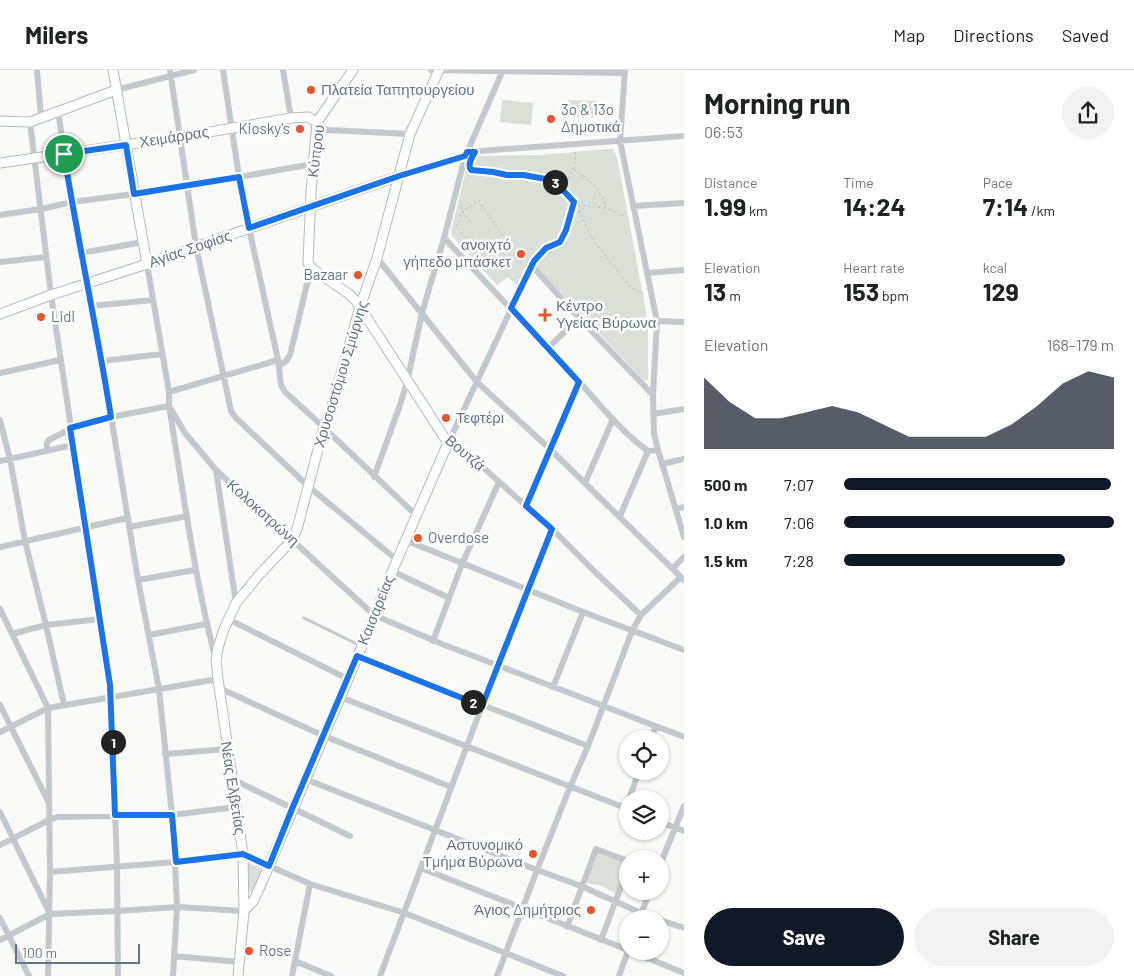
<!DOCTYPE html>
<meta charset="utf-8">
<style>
body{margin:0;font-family:Barlow,sans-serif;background:#f2f2f2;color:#202124;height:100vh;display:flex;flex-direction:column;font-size:19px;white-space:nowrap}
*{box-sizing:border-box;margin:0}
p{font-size:16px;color:#757577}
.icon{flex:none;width:28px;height:28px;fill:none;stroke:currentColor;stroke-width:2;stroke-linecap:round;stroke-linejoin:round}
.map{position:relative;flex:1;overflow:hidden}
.details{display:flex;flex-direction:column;background:#fff;width:450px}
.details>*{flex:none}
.buttons{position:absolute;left:619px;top:660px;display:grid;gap:10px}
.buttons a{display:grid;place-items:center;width:50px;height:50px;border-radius:50%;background:#fff;box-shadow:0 1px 4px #0004;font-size:25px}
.scale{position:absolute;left:15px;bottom:12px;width:125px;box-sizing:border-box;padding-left:5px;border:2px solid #657683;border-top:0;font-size:14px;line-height:18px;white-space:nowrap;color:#657683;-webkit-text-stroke:4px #fff;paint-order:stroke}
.pin{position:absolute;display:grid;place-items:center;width:42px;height:42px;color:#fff;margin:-21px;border:2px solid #fff;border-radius:50%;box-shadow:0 1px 5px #0007}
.km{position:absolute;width:25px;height:25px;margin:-12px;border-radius:50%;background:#222;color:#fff;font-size:14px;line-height:25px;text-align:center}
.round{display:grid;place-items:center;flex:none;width:52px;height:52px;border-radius:26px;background:#f2f2f2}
.headline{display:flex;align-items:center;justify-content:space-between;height:85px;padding:0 20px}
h1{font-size:28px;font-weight:700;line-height:38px}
.figures{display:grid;grid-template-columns:repeat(3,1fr);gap:8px;height:85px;padding:5px 20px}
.figures div{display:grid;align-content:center}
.figures b{font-size:25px;font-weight:700}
.figures small{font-size:14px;font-weight:400}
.figures p{font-size:14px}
.chart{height:140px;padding:10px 20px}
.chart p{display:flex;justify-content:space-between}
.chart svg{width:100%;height:90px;margin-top:5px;fill:#111827;opacity:.7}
.button{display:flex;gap:10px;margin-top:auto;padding:10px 20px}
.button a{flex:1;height:58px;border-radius:30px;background:#111827;color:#fff;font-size:20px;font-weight:700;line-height:58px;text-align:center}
.button a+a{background:#f2f2f2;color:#202124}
ul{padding:0 20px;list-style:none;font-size:16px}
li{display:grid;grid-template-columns:80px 60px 1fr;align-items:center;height:38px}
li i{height:12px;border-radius:6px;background:#111827}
header{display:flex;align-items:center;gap:30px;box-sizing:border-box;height:70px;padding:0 25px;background:#fff;border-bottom:1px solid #e0e0e0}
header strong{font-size:24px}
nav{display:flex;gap:28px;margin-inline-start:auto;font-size:18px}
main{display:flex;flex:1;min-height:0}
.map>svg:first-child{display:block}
.green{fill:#dadfd7}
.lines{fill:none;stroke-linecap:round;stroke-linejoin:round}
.secondary-casing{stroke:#b3babf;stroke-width:11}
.path{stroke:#bbbfc2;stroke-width:1;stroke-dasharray:2.5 2.5;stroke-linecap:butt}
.lane{stroke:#c3c8cc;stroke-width:3}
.street{stroke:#c3c8cc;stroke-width:6}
.secondary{stroke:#fff;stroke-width:9}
.route-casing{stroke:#fff;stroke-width:10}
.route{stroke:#1a73e8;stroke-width:6}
.poi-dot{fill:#e4572e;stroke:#fff;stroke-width:2}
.labels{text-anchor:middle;stroke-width:5;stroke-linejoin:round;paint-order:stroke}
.poi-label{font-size:15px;fill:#657683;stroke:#fff;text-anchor:start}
.street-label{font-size:15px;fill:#657683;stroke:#fff}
</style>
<header>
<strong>Milers</strong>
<nav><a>Map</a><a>Directions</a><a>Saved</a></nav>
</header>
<main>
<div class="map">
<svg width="684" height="906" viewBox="0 0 684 906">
<rect width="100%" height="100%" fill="#fafaf8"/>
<path class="green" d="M502,30L533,33L531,55L500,52Z
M568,30L597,31V48L568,46Z
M607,79H613L617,87L646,242L648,259V309L645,311L643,310L531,191L519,217L508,207L497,215L452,166L451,162L466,100L469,92L476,86L540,85Z
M597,781L627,793L617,824L599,815L592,814L584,812Z
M248,793L264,799L253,821L250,822L249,819Z"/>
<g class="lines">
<defs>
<path id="secondary" d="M113,0L147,194
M0,51L30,52L116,20
M0,93L180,67L291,48L308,47L317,52
M0,244L51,225L147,194L399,106
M244,841L254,830L269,796L362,576L394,497L448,373L356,231L349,224L314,200L310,196L308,193L311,122L317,52L353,0
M238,906L244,841L243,784L218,609L216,591L218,578L224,559L236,533L259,505L292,470L297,459L324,357L330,343L360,237L377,188L410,64L439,0"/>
</defs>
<use href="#secondary" class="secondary-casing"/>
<path class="path" d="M470,99L471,100L493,102L507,105H523L546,109L559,113L563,119L576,135L592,168L604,184L631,218L644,224
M574,99L595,116L604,130L605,138L613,141L619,146L624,145
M559,112C573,110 576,94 575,82
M578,135L604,138
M460,137L471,153
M535,190L546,178L559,172L561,170L565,160L573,132
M482,193L456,156L463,141L479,131L508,174"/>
<path class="lane" d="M304,548L361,576"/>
<path class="street" d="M37,0L41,47
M170,0L196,176L231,341L235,347L308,416L397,490
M223,0L239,107L249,158L278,290L281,315L285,322C330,362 372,404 416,445
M283,0L291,48
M431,0L624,3
M625,0L620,71L657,251L653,325L654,364L658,380L684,467
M116,20L194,0
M58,41L72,132L102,291L138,510L159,619L172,745L175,792L177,837L173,906
M30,52L51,225L100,549L111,627L117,796L118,906
M317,52L327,60L410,64
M467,82L684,66
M399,106L465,87
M633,136L684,133
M0,145L41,139L72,132L134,124L239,107L313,94
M444,168C488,214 531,261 575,307C598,332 620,361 648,381L658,380
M81,183L143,172
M377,188L477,312L550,379L684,510
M0,192L46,187
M147,194L169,322V336C183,420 194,505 215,587
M647,203L684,200
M91,236L153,230
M657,251L684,252
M548,278L579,248
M102,291L162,284
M279,296L286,291L290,285L307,214L314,200
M0,303L60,290
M169,322L278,290
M169,336L185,363L216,400L374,545L442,574L684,667
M653,344L684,339
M0,350L10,389L25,471L46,555L64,635
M70,357L111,347L169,336
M47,381V373L49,370L70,359
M0,391L73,375
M662,394L684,389
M216,400L236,533
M374,407L400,335L407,312L422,243L444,168L465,87L503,0
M585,413L613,349
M525,436L579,311
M676,439L684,437
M620,446L648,381
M129,457L187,446
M405,470L583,542L684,580
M0,477L127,448
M673,498L684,487
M392,501L449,528
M138,510L195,500
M0,539L48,638L50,802L48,906
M641,545L595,502L552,459L460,377L454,374L448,373L530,199L532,198H534L579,248L653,325
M228,549L348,609
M12,564L46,555L100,549
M149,565L206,554
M433,571L462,494L499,412
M357,586L588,676
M553,617L583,542
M219,618L324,666L451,717
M340,627L628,739
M0,635L48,731
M0,662L48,638L218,609
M651,669L656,656
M165,684L227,679
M232,709L350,766
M305,709L537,800L581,816L641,843L658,849
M629,729L639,701
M0,742L49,842
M660,752L684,761
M0,775L49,750L57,747L172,745L236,737
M660,795L684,736
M421,798L628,880
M50,802L175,792L243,784L310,814L405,843L563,906
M0,848L29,906
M639,849L650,821
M660,850L684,858
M567,857L596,779L628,791
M0,870L50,844L117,841L177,837L244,841
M601,870L628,798
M630,881L684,903
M174,886L239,892
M295,891L331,906
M292,906L310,814
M380,906L482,636L552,459
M497,906L537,800L570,717L588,676L632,561L641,545L681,507
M619,906L628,881"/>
<use href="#secondary" class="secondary"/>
</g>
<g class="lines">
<defs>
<path id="route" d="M126,75L134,124L239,107L249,158L399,106L465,86L467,82H475C472,87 467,95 471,100L493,102L507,105H523L546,109L558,113L562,119L574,132L566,160L560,172L546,178L534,191L511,238L579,312L526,436L552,459L482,636L357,586L292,739L269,796L243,784L176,792L172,745H115L110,615L70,358L111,347C97,259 78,172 64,84Z"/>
</defs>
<use href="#route" class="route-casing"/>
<use href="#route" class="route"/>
</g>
<g class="poi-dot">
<circle cx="311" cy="20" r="5"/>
<circle cx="551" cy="49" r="5"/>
<circle cx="300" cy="59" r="5"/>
<circle cx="521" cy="184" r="5"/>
<circle cx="358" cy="205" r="5"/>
<path d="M542.5 237.5h5v5h5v5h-5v5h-5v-5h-5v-5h5z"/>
<circle cx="41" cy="247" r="5"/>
<circle cx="446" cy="348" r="5"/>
<circle cx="418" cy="468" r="5"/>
<circle cx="533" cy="784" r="5"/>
<circle cx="591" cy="840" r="5"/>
<circle cx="249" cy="881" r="5"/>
</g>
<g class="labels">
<g class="poi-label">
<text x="321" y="25">Πλατεία Ταπητουργείου</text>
<text x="561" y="45">3o &amp; 13o<tspan x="561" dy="17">Δημοτικά</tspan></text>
<text x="290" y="64" text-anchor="end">Kiosky's</text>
<text x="511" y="180" text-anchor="end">ανοιχτό<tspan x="511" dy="17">γήπεδο μπάσκετ</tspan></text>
<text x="348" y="210" text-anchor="end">Bazaar</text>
<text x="556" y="241">Κέντρο<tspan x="556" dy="17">Υγείας Βύρωνα</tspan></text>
<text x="51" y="252">Lidl</text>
<text x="456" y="353">Τεφτέρι</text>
<text x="428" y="473">Overdose</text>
<text x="523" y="780" text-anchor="end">Αστυνομικό<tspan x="523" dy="17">Τμήμα Βύρωνα</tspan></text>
<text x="581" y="845" text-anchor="end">Άγιος Δημήτριος</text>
<text x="259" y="886">Rose</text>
</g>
<g class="street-label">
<text transform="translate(174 67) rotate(-9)" y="5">Χειμάρρας</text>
<text transform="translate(316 81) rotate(-83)" y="5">Κύπρου</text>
<text transform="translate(190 179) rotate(-19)" y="5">Αγίας Σοφίας</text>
<text transform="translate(341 304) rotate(-73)" y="5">Χρυσοστόμου Σμύρνης</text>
<text transform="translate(465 383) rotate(40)" y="5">Βουτζά</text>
<text transform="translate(263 443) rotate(42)" y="5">Κολοκοτρώνη</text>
<text transform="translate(376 540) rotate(-68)" y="5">Καισαρείας</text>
<text transform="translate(233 718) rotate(81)" y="5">Νέας Ελβετίας</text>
</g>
</g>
</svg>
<div class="buttons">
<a><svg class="icon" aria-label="locate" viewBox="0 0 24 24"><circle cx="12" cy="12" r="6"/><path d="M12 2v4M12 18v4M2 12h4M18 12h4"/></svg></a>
<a><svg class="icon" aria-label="layers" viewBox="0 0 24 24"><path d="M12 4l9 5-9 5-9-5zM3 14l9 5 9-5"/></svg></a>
<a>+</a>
<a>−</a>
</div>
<div class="scale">100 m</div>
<div class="pin" style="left:64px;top:84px;background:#1e9e55"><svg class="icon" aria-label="arrive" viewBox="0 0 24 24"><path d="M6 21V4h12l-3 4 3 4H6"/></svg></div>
<b class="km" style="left:113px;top:672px">1</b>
<b class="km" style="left:473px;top:632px">2</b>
<b class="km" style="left:555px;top:112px">3</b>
</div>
<section class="details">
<div class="headline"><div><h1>Morning run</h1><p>06:53</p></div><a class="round"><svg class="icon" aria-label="share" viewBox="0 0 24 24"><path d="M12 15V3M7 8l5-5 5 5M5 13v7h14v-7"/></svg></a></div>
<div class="figures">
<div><p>Distance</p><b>1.99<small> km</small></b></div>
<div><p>Time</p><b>14:24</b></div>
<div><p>Pace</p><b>7:14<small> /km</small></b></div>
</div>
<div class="figures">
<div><p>Elevation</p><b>13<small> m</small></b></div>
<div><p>Heart rate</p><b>153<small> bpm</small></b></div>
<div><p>kcal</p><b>129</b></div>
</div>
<div class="chart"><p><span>Elevation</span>168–179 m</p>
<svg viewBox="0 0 160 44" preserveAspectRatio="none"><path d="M0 44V9L10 21L20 29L30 29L40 26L50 23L60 26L70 32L80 38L90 38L100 38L110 38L120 32L130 23L140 12L150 6L160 9V44z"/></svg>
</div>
<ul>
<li><b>500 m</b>7:07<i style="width:99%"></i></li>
<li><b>1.0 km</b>7:06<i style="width:100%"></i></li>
<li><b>1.5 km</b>7:28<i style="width:82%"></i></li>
</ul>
<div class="button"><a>Save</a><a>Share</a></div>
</section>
</main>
